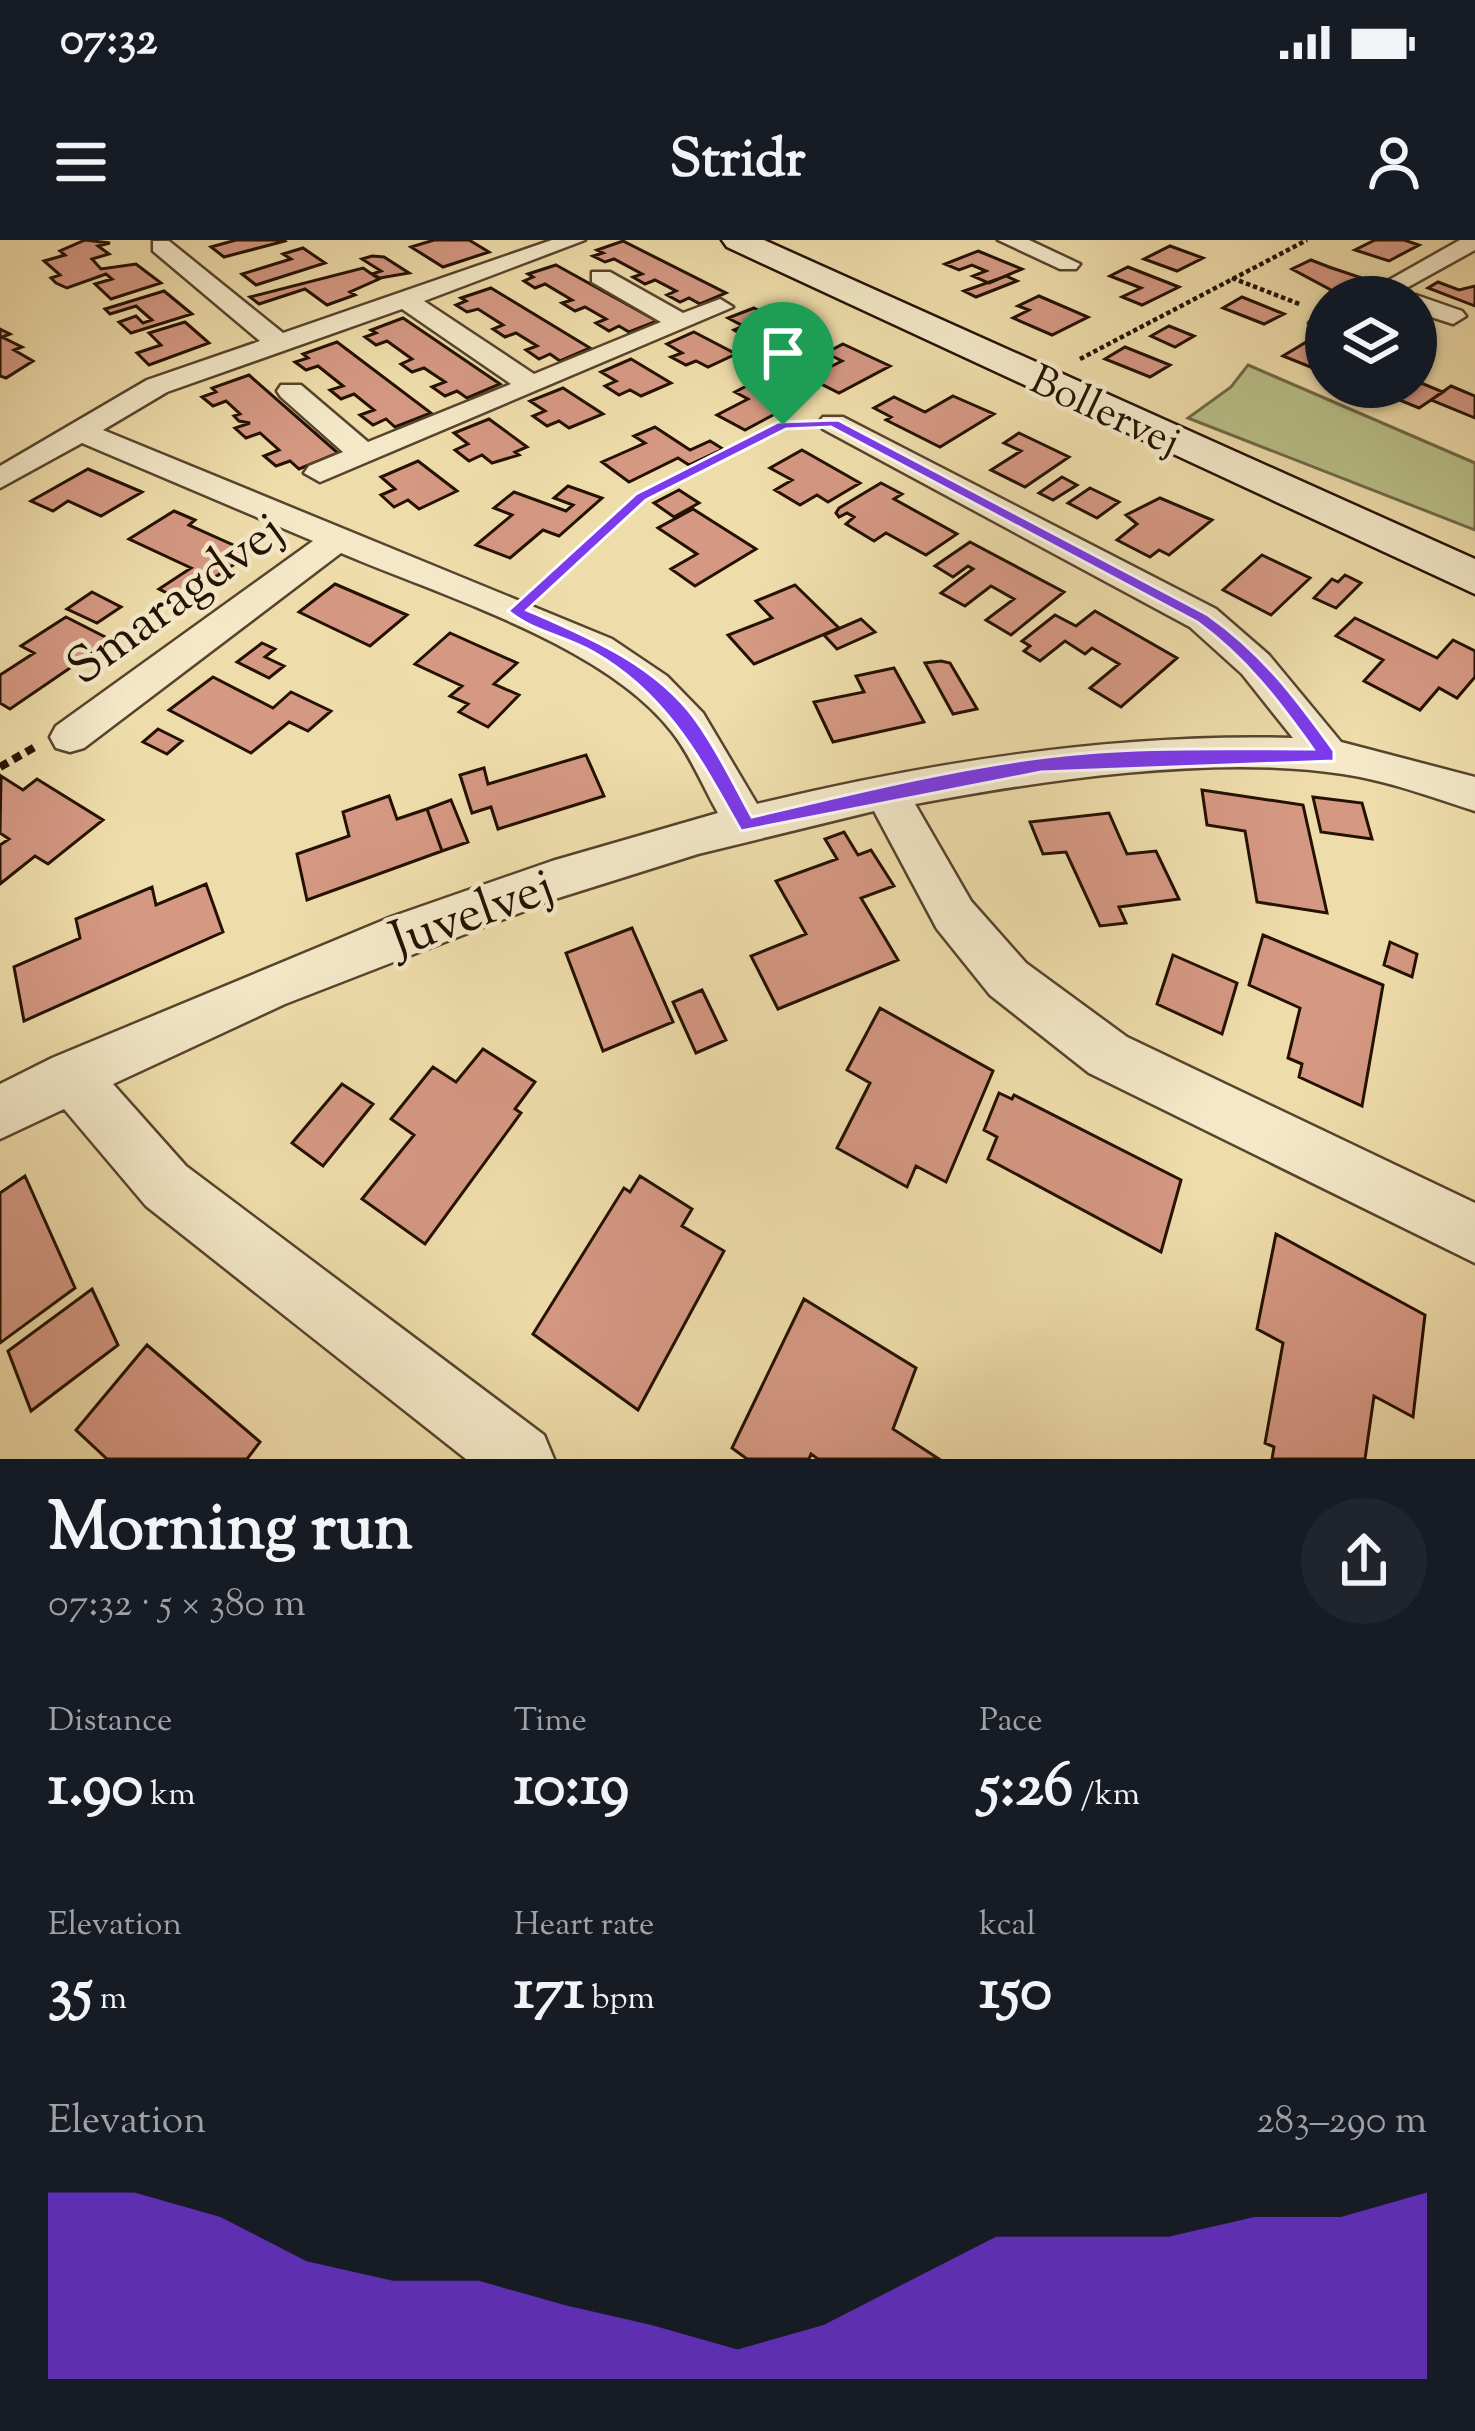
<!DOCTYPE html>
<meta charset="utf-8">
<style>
body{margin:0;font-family:"Sorts Mill Goudy",serif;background:#20242c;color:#f1f3f6;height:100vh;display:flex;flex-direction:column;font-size:45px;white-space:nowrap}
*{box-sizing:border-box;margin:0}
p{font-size:39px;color:#9ea1a6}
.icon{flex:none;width:66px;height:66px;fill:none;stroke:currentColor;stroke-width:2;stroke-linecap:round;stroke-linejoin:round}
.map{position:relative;height:1219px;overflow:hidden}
.panel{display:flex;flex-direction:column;background:#171b24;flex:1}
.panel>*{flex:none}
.buttons{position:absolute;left:1305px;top:36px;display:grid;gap:24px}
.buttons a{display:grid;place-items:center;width:132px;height:132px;border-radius:50%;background:#171b24;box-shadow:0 3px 9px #0004;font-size:60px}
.pin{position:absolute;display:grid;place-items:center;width:102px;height:102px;color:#fff;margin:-123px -51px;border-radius:50% 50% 50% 0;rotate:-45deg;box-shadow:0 0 12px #0007}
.pin .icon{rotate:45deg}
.round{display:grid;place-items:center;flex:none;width:126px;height:126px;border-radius:63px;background:#20242c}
.head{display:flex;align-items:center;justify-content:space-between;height:204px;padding:0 48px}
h1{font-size:66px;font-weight:700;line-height:90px}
.metrics{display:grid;grid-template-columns:repeat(3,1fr);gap:18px;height:204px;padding:12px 48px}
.metrics div{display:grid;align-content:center}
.metrics b{font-size:60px;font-weight:700}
.metrics small{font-size:33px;font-weight:400}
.metrics p{font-size:33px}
.chart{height:336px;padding:24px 48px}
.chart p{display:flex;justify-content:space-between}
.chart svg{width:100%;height:216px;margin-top:12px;fill:#7c3aed;opacity:.7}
.status{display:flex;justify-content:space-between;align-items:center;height:84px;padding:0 60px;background:#171b24;direction:ltr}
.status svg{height:33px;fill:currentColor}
header{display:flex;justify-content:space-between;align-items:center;height:156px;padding:0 48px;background:#171b24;font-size:54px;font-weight:700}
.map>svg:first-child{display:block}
.green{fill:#b9c088;stroke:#6e6845;stroke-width:3}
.building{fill:#d59883;stroke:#241102;stroke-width:3}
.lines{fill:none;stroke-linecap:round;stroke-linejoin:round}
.street-casing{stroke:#56442c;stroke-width:5}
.secondary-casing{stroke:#241102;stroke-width:5}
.path-far2{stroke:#241102;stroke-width:4.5;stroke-dasharray:4.5 3;stroke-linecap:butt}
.path-far1{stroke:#241102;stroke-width:6;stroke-dasharray:8 4.5;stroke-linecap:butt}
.path{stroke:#241102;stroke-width:8;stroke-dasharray:9 6;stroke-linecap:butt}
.street{fill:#f4e8c8;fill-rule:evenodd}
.secondary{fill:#f4e8c8;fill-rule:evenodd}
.route{fill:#7c3aed;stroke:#fff;stroke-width:3;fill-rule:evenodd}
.labels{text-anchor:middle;stroke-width:9;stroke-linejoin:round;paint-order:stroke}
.far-street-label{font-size:42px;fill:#241102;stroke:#f4e8c8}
.street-label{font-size:51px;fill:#241102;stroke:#f4e8c8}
</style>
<div class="status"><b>07:32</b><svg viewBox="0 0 49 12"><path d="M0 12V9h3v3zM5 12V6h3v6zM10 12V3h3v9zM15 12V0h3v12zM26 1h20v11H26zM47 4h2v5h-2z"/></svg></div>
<header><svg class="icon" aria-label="menu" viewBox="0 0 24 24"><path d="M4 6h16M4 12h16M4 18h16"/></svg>Stridr<svg class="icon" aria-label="person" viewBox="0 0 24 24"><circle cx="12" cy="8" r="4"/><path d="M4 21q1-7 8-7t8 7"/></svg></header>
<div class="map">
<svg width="1475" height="1219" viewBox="0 0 1475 1219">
<rect width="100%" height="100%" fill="#eedcaa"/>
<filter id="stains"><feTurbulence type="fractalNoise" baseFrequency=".00167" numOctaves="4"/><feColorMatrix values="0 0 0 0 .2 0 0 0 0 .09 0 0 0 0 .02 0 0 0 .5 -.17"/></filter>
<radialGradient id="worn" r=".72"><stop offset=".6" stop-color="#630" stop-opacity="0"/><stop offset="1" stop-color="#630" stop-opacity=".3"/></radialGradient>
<path class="green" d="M1248,125L1475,223V290L1188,178L1231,147Z"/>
<path class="building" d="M85,0L110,3L98,6L109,14L92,19L101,29L136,24L161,43L111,59L95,44L112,39L106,34L67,48L56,43L51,38L60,35L44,21L65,15L60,11Z
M236,0H284L285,1L224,17L211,7Z
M434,0H469L489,12L443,27L411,7Z
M1375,0H1404L1419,5L1389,21L1355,10Z
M623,1L726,53L700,64L689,58L680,62L667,55L676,51L655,40L645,44L633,37L642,34L614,19L605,22L593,16L603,13L597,10Z
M1170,6L1203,18L1177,31L1144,19Z
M303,8L325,23L256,45L242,34L291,19L283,14Z
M978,11L1022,29L989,43L973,36L986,31L972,25L959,30L945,24Z
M372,16L384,17L409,33L380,38L372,34L381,31L362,19Z
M1311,20L1329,27L1359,37L1333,51L1292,29Z
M556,25L657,81L629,92L619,86L609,91L596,83L606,79L585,67L575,71L562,63L572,60L545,44L535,48L524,41L533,37L528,34Z
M1128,27L1179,47L1142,65L1122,57L1141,48L1110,36Z
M363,28L379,39L350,52L355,55L327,65L305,49L259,64L250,57Z
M1006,36L1017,41L976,57L964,51Z
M1438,42L1459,50L1475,46V66L1428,48Z
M491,48L590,108L560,121L550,114L539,119L526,110L537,106L516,93L505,97L493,89L503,85L478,69L467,72L456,65L466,61L461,58Z
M164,51L192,74L131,93L119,82L136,76L143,83L152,80L136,66L110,74L105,69Z
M1039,56L1088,77L1052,95L1013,78L1029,70L1018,66Z
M1242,57L1284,74L1264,84L1223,68Z
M754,68L795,88L769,100L758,94L748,98L734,90L743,86L728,78Z
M403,78L500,144L467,158L457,151L445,156L432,147L445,142L424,128L412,132L401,124L412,119L387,101L376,105L365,97L376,93L371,90Z
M185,82L209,103L149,125L137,113L161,105L149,93Z
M1169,86L1194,96L1175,107L1151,96Z
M0,89L10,94L2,97L22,107L14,110L33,121L6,138L0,136Z
M694,92L736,114L708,127L696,121L686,125L671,117L682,113L667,104Z
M1308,101L1326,108V120L1313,128L1283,116Z
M337,102L431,173L395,187L386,179L373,185L360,175L374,170L354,154L341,159L330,150L343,146L318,126L306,130L295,122L308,118L303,114Z
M843,104L890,126L839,153L819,143L805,150L770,132L786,124L811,136L842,121L826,113Z
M1125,107L1170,125L1150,137L1105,119Z
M631,119L671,143L641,156L630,150L619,155L605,146L616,141L601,132Z
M249,135L338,213L299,229L290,221L276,226L264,216L279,210L260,193L246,198L235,188L250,183L239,181L234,176L240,174L226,161L213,166L202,157L216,152L212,148Z
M762,138L803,159L745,190L717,175L748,159L735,152Z
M1421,143L1443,152L1419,168L1397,159Z
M1451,146L1475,156V178L1431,160Z
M563,148L603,174L569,188L559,181L547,186L533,176L545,171L530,161Z
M953,156L994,174L940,207L886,180L891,177L874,168L894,157L925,172Z
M489,179L527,207L515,212L519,215L492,223L482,215L469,221L455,210L468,204L454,193Z
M655,187L690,210L710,201L723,209L689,225L678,218L629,242L602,222L645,203L634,196Z
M1019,193L1069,217L1025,247L991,230L1021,211L1004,203Z
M802,210L860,243L828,262L817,255L800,265L775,250L792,240L770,228Z
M418,221L457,251L419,269L408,260L394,267L381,255L395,249L381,237Z
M88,229L142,252L101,276L68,261L53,271L31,261Z
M1062,237L1077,245L1053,260L1039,253Z
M881,243L902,254L894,259L957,294L926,315L886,293L874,301L846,284L854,277L847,273L839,277L836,273L839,268Z
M568,246L602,258L559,296L543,290L510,318L476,305L512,275L494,268L514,252L566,271L573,265L554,258Z
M1090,248L1119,262L1097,278L1068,263Z
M679,250L699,263L674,277L654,263Z
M1160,258L1212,280L1169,315L1159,310L1150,317L1117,300L1137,284L1126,275Z
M693,269L756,309L695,346L671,329L697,314L658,288Z
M174,271L195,280L189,285L251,313L181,360L159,349L191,328L129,299Z
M970,302L1064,352L1011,395L986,380L1014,359L991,346L965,366L941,353L973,329L968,326L953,337L935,326Z
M1262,315L1310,338L1271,375L1223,350Z
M1345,335L1361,343L1336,368L1314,358L1332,339L1338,342Z
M335,344L407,375L370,406L299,372Z
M795,345L839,388L754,424L728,395L772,378L756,361Z
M92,352L121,367L97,383L67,369Z
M1095,371L1177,418L1121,467L1090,448L1119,424L1092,408L1085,414L1065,401L1040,421L1024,411L1030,406L1022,401L1055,375L1076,386Z
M66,377L111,400L10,469L0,463V435L34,413L21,406Z
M1355,378L1437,418L1453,400L1475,411V437L1457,458L1439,448L1420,470L1364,441L1383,420L1336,396Z
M861,379L875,392L837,409L824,395Z
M450,393L517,423L494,444L519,455L488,487L459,472L468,464L450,456L462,446L415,424Z
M262,403L275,409L265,417L284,426L269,438L237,422Z
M941,421L950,423L977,469L953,474L925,423Z
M894,428L924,482L833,502L814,462L864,452L856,436Z
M213,437L273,468L291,452L331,471L308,491L289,482L251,513L169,470Z
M158,489L182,501L167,514L143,502Z
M586,515L604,556L498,589L491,567L472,573L460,535L484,528L488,544Z
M1,536L23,550L37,539L103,580L48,624L35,616L0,644V605L9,599L0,593Z
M1202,550L1303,565L1327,673L1257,662L1245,591L1207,585Z
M389,556L397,579L427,569L442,611L307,660L297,614L349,596L343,572Z
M1313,557L1362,563L1372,599L1321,592Z
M451,560L468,602L442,611L427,569Z
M1109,573L1127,614L1156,611L1179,659L1119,667L1126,683L1100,686L1066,612L1043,614L1030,582Z
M844,592L858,615L871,610L894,646L861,658L898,720L778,769L751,716L806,694L776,641L837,619L825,599Z
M206,644L223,692L24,781L14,727L80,698L76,679L152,647L156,665Z
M632,688L673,782L603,811L566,713Z
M1263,695L1383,745L1362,866L1299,837L1302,824L1288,818L1300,768L1249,745Z
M1390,702L1417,714L1412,737L1384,725Z
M1173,715L1237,743L1222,794L1157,764Z
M702,750L726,800L696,813L673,762Z
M880,768L993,831L946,942L916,926L907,947L837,908L870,843L847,830Z
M483,809L535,842L515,869L521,873L425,1004L362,959L414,895L391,879L433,827L456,842Z
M342,844L373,864L323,926L292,903Z
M999,853L1012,859L1014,855L1181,940L1161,1012L988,919L997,897L984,890Z
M25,936L75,1048L0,1103V953Z
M640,936L692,969L682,986L724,1011L638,1170L533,1094L624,948L630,952Z
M1276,994L1425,1075L1413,1177L1374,1156L1365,1219H1272L1274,1207L1265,1203L1283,1103L1257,1089Z
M92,1049L118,1105L31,1171L8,1111Z
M804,1059L916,1128L893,1189L939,1219H818L811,1214L809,1219H747L732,1208Z
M147,1105L260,1202L247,1219H107L76,1190Z"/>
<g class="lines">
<defs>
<path id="street" d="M552,0H585L424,61L534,134L661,82L592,42V32H610L683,73L720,59L733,67L320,242L304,233L309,226L343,212L281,157L277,151L281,145H301L368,202L511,144L402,69L167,152L103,190L612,399L667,436L703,473L757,564C931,522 1113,493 1293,498L1242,434L1190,387L823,189L818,183L823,177H843L1216,369L1269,415L1341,502L1475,537V571C1431,557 1389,541 1343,534C1214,514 1043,540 915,564L971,661L1026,723L1127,797L1475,963V1023L1089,833L990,755L937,689L874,571L698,614L558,658L285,764L113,844L186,926L544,1195L554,1219H466L146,966L64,869L0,899V844L52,818L391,677L552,621L718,573C703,547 691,516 672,492C605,405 442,356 341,313L84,508L70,512L56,508L50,497L56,486L313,301L82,203L0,248V226L147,140L260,101L153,11V1H169L283,93Z
M998,0H1029L1080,24L1076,29H1060Z
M1460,0H1475V10L1390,57H1359Z
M1416,55L1462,71L1466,76L1453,84L1416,72V57H1410Z
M1326,73V93L1309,83Z"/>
<path id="secondary" d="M722,0H764L1475,319V354L727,7Z"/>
</defs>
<use href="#street" class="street-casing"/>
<use href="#secondary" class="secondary-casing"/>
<path class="path-far2" d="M1232,38L1302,65
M1080,119L1307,0
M761,196L783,185L801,184"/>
<path class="path-far1" d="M539,350L641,257L767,193"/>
<path class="path" d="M0,527L35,507"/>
<use href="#street" class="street"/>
<use href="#secondary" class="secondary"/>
</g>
<path class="route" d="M838,180L1208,375C1262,413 1296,458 1334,511V521L1041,532L741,591C701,520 667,454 593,412C566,396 531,391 508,371L636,254L778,182ZM831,187L1197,382C1246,418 1278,460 1313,509C1222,509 1129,506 1039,518C942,531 847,555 752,577C734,545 718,510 696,480C655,424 589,397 527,370L646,260L786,189Z"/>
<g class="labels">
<g class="far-street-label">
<text transform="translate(1106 169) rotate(25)" y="15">Bollervej</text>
</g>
<g class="street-label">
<text transform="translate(174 357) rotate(-36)" y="18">Smaragdvej</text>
<text transform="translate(471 671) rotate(-20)" y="18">Juvelvej</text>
</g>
</g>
<rect width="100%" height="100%" filter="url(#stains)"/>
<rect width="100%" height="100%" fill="url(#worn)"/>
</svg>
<div class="buttons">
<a><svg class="icon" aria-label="layers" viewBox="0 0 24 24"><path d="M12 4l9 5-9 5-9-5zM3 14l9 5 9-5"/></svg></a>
</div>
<div class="pin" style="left:783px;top:185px;background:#1e9e55"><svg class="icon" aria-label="arrive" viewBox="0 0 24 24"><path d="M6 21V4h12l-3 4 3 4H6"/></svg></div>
</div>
<section class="panel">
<div class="head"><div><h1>Morning run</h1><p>07:32 · 5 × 380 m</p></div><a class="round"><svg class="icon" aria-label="share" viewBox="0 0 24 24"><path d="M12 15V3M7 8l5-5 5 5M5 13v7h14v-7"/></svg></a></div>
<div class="metrics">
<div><p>Distance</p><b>1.90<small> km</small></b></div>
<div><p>Time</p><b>10:19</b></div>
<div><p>Pace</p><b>5:26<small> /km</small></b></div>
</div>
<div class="metrics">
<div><p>Elevation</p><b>35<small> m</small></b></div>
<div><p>Heart rate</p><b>171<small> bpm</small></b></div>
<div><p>kcal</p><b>150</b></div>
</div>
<div class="chart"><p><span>Elevation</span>283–290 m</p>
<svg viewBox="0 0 160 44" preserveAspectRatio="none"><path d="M0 44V6L10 6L20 11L30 20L40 24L50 24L60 29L70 33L80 38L90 33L100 24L110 15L120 15L130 15L140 11L150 11L160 6V44z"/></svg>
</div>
</section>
